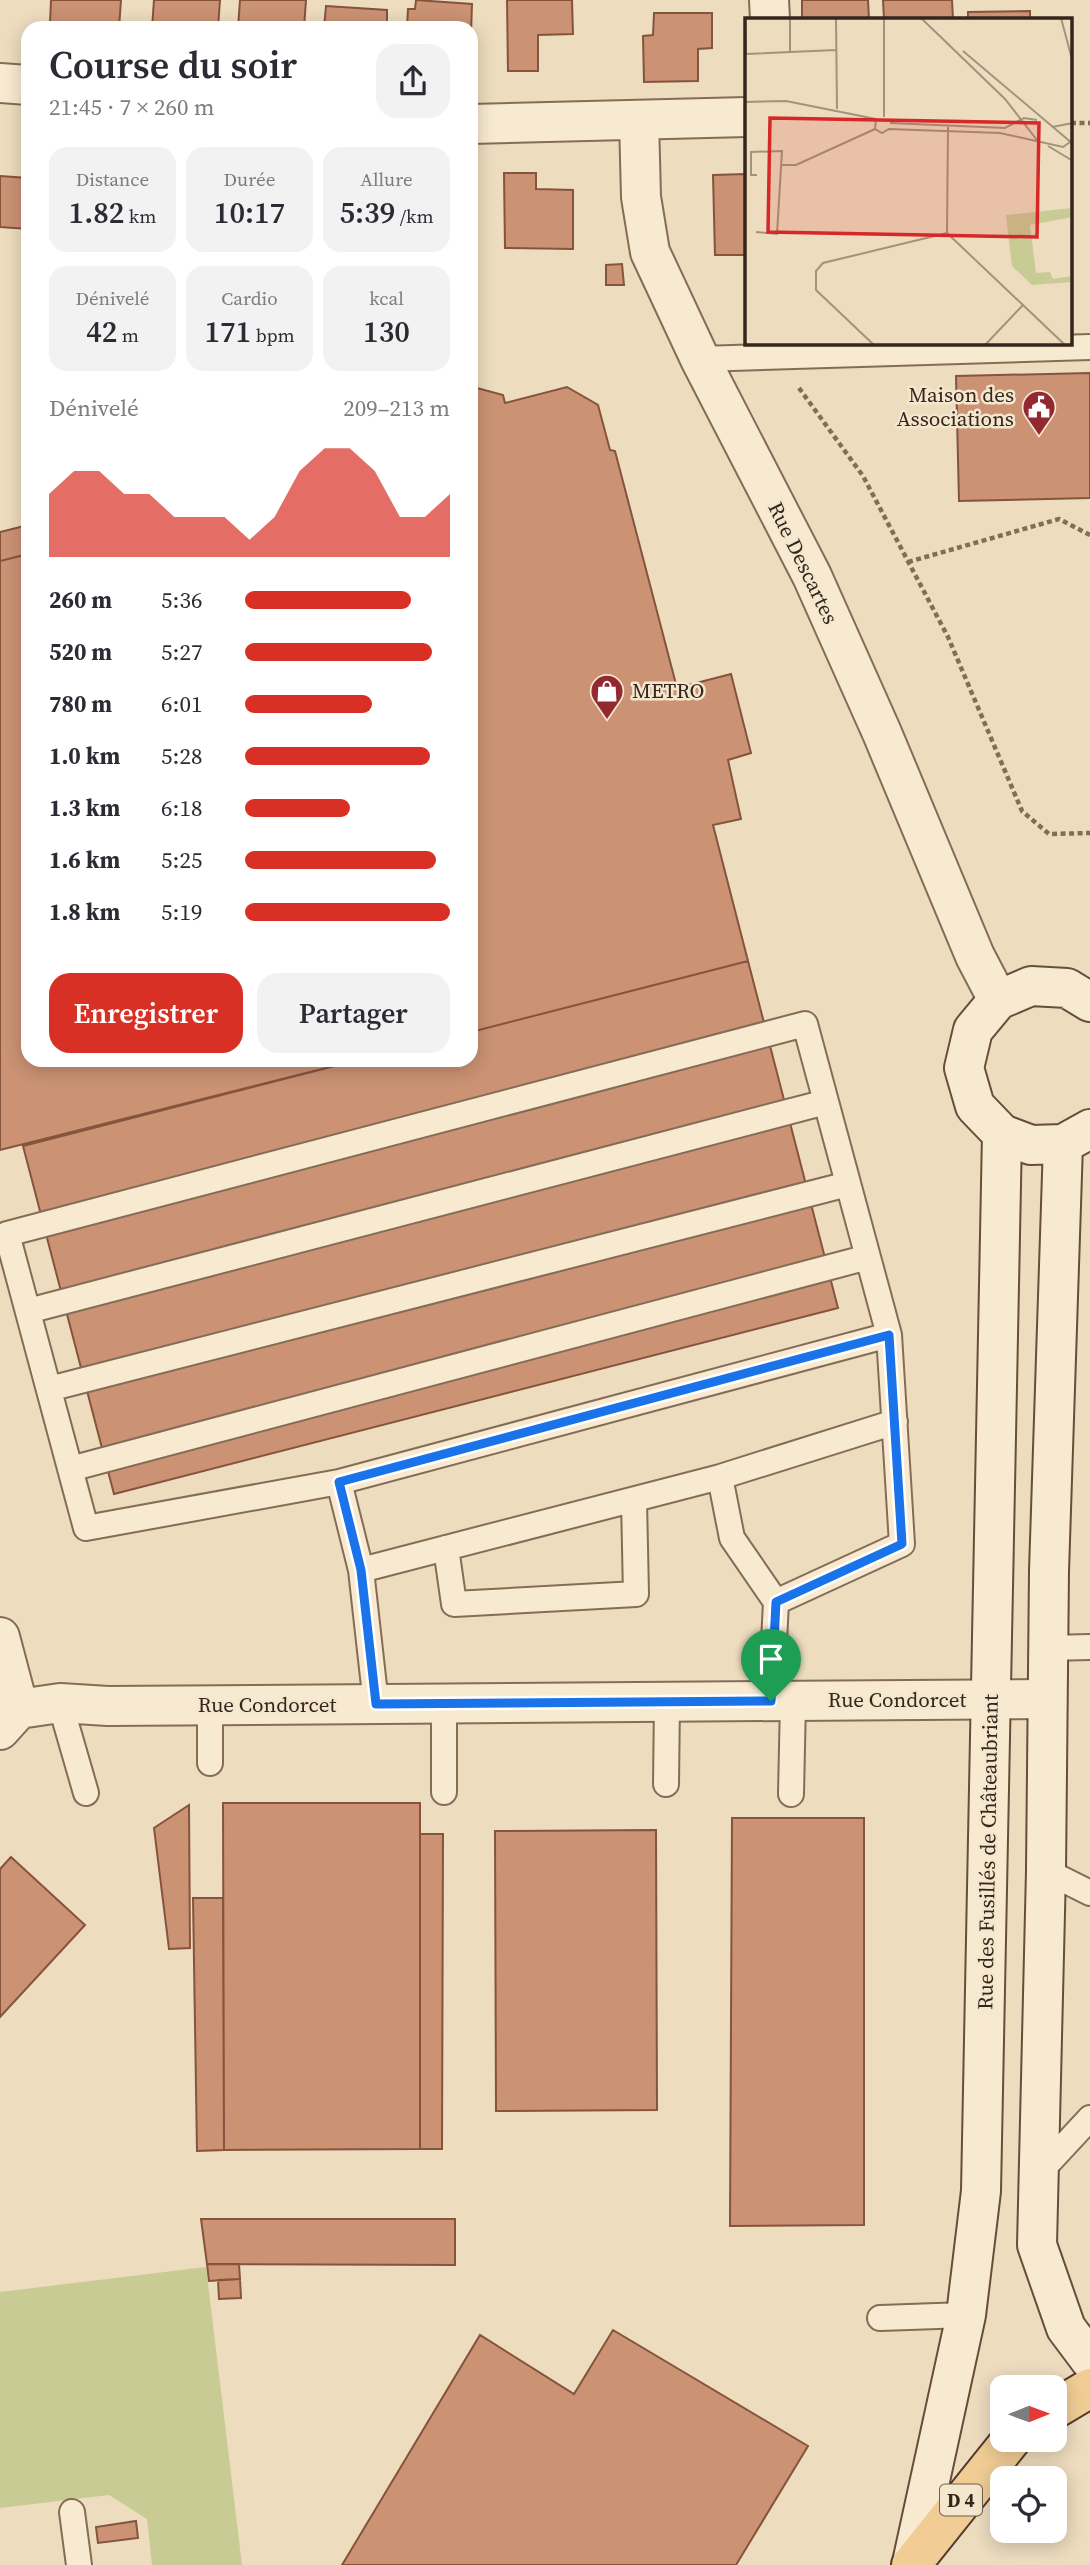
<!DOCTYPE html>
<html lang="fr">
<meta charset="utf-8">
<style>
body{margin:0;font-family:"Source Serif 4",serif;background:#f2f2f3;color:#2b2b33;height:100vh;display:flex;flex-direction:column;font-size:26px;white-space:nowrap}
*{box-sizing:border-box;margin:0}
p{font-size:23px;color:#7c7c81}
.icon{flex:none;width:38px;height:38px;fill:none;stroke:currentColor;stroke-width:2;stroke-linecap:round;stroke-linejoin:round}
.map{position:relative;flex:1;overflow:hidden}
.panel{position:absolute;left:21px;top:21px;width:457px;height:1046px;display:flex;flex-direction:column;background:#fff;border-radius:21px;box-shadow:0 4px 18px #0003}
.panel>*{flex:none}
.needle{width:46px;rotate:89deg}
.fabs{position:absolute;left:990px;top:2375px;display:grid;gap:14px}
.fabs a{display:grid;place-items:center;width:77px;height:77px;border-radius:14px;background:#fff;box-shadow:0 4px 18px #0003;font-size:35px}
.pin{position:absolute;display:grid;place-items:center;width:60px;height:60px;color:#fff;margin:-72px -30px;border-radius:50% 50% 50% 0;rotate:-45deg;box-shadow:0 0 7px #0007}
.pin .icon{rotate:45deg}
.round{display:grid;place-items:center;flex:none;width:74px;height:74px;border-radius:21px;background:#f2f2f3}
.summary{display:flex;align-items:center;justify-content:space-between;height:119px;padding:0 28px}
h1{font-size:38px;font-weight:600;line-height:52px}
.stats{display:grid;grid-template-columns:repeat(3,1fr);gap:10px;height:119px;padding:7px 28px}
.stats div{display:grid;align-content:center;border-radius:18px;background:#f2f2f3;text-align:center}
.stats b{font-size:30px;font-weight:600}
.stats small{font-size:19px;font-weight:400}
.stats p{font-size:19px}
.chart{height:196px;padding:14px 28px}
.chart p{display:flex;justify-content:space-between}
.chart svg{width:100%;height:126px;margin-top:7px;fill:#d93025;opacity:.7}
.button{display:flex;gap:14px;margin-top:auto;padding:14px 28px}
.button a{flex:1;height:80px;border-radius:21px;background:#d93025;color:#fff;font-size:28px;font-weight:600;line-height:80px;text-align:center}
.button a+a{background:#f2f2f3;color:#2b2b33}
ul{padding:0 28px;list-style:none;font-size:23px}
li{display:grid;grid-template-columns:112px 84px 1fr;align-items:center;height:52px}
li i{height:18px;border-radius:9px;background:#d93025}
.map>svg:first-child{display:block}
.green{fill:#c8cb93}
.building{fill:#cb9274;stroke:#84543d;stroke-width:2}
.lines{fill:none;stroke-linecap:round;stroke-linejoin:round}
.lane-casing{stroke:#856c57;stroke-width:28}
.street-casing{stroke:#856c57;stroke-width:42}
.secondary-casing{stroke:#674d3b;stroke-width:42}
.primary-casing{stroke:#523b2c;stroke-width:42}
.path{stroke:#856c57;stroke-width:4.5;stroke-dasharray:5 3.5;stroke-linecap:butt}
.lane{stroke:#f8ead1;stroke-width:24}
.street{stroke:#f8ead1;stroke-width:38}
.secondary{stroke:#f8ead1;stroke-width:38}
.primary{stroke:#f1cd95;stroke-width:38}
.route-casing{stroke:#fff;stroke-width:14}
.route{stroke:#1a73e8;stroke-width:9}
.labels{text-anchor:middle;stroke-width:5;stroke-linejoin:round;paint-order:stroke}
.shield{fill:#f5e6ce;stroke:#6e6051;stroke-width:2}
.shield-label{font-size:19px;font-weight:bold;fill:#34261c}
.poi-label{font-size:21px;fill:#34261c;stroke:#f5e6ce;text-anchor:end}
.street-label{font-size:21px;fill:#34261c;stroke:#f5e6ce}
.inset-road{fill:none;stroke:#a3937d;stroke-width:2}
.view{fill:#d62828;fill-opacity:0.15;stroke:#d62828;stroke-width:3.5}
.inset-edge{fill:none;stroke:#34261c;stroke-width:3.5}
</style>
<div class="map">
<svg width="1090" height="2565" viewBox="0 0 1090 2565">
<rect width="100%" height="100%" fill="#eddcbe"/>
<path class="green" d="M206,2267L242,2565H152L147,2519L109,2495L0,2508V2292Z"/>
<path class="building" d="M51,0H121L119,28H89V25L50,23Z
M154,0H220L218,28H152Z
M240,0H306L304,28H238Z
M416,0L472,4L471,34V28H407L408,9H415Z
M507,0H572L573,34L538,35V71H508Z
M802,0H868L869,19H802Z
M883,0H952L953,19H884Z
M326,6L387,10V28H324Z
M1030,11V19H968V12Z
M654,13H712V48L698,49V81L644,82L643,36L653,35Z
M504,173H536V189L573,190V249L505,248Z
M746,174L747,255H715L713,175Z
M0,176L28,178V229L0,227Z
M622,264L624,285H606V265Z
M1090,373V498L959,501L956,376Z
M567,387L598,405L610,450L615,451L677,688L731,674L751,753L728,760L741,819L713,825L748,961L471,1032V412L477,388L503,395L505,403Z
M28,525V554L0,561V532Z
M28,554V1060H358L0,1150V561Z
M748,961L838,1308L114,1494L23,1146L358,1060H471V1032Z
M223,1803H420V2149L224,2150Z
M189,1805L190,1948L169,1949L154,1828Z
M732,1818H864V2225L730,2226Z
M656,1830L657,2110L496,2111L495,1831Z
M420,1834H443L442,2149H420Z
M11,1857L85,1925L0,2017V1869Z
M193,1898H223L224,2150L197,2151Z
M201,2219H455V2265L207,2264Z
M207,2264H239L240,2279L209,2281Z
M240,2279L241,2298L219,2299L218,2280Z
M613,2330L808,2446L736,2565H342L480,2335L574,2394Z
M136,2521L138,2538L98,2543L96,2527Z"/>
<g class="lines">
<defs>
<path id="lane" d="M700,359L1090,347
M28,1311L826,1102
M49,1389L848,1184
M70,1469L868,1257
M339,1482L889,1335
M446,1548L454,1604L636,1594L634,1500
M361,1570L720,1477
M776,1602L732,1538L720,1477L895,1422
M1048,1648L1090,1647
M60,1703L86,1793
M376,1704L361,1570L339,1482L86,1528L7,1234L805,1024L889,1335L902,1544L776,1602L771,1701
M444,1704V1792
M210,1706V1763
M666,1784L667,1702
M791,1794L793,1701
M1046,1871L1090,1893
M1038,2174L1090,2118
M880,2318L966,2315
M72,2512L79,2565"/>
<path id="street" d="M769,0L770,19
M0,83L28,85
M639,120L641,197L650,252L700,359L812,576L882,733L975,956L998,1000
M471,124L747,117
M0,1637L19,1709
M0,1730L19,1709L60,1703L108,1706L1047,1699"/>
<path id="secondary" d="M1090,1002L1067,988L1031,986L998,1000L973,1030L964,1068L975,1106L1002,1134L1031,1145L1063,1144L1090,1129
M1063,1144L1049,1571L1046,1871L1037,2245L1066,2328L1090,2360
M912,2563L966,2315L981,2191L1002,1134"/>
<path id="primary" d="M1055,2409L1090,2388
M911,2565L1011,2440"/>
</defs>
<use href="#lane" class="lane-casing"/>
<use href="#street" class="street-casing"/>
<use href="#secondary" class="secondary-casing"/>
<use href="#primary" class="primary-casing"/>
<path class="path" d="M1071,123H1090
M799,388L863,476L948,637L1022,811L1049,834L1090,833
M908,562L1059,519L1090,535"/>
<use href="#lane" class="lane"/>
<use href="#street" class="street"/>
<use href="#secondary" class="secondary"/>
<use href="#primary" class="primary"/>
</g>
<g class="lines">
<defs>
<path id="route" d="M889,1335L902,1544L776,1602L771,1701L376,1704L361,1570L339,1482Z"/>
</defs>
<use href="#route" class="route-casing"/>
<use href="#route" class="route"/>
</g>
<defs>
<symbol id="civic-pin" viewBox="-11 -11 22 30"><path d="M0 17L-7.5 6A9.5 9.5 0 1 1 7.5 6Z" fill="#932831" stroke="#f5e6ce"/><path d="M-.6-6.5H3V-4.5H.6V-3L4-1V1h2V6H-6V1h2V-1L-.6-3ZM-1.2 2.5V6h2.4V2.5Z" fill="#fff"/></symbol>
<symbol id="shop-pin" viewBox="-11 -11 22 30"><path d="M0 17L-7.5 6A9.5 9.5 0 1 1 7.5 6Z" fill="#932831" stroke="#f5e6ce"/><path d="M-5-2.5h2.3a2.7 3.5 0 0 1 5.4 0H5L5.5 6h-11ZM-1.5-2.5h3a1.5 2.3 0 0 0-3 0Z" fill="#fff"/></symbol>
</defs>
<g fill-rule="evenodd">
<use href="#civic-pin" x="1020" y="388" width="38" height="52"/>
<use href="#shop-pin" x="588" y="672" width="38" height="52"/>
</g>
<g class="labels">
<rect class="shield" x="940" y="2484.5" width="42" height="31" rx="5"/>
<g class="shield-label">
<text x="961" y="2507">D 4</text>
</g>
<g class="poi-label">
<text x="1014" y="402">Maison des<tspan x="1014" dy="24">Associations</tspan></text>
<text x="632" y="698" text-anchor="start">METRO</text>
</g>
<g class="street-label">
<text transform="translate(803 563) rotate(64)" y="7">Rue Descartes</text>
<text x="897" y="1707">Rue Condorcet</text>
<text x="267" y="1712">Rue Condorcet</text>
<text transform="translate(988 1852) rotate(-89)" y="7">Rue des Fusillés de Châteaubriant</text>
</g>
</g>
<g transform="translate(745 18)">
<rect width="327" height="327" fill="#eddcbe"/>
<path d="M327,190V199L285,207L291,255L305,254L308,261L327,258V264L287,267L267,248L261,197Z" fill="#c8cb93"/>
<path class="inset-road" d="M0,0L1,36M45,0V33M91,0L92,91M139,0V99M176,0L260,81L292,122M316,0L328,45M218,33L328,126M0,36L91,32M0,84L41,83L131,101M131,101L130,111L137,115L144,111L255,115L318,129L328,122M145,105L260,110L279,100L292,102M203,109L202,215L320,327M307,109L328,105M303,128L328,143M37,147H51L130,111M11,214L32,216L37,133L6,134V157H12M129,327L71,272V253L78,245L202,215M240,327L278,287"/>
<path class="view" d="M25,100L294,105L292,219L23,214Z"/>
<rect width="327" height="327" class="inset-edge"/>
</g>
</svg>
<div class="fabs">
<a><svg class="needle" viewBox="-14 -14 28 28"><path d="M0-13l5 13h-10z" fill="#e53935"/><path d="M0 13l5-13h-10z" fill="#7c7c81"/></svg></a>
<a><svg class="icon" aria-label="locate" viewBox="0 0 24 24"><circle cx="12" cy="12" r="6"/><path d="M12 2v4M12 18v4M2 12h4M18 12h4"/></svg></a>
</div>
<div class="pin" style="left:771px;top:1701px;background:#1e9e55"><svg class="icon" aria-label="arrive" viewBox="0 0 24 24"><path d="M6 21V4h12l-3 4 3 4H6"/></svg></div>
<section class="panel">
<div class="summary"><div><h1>Course du soir</h1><p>21:45 · 7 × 260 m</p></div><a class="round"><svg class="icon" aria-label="share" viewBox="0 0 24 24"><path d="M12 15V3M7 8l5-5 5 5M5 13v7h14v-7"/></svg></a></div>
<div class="stats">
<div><p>Distance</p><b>1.82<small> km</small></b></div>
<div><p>Durée</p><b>10:17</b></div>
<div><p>Allure</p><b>5:39<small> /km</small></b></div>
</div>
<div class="stats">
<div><p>Dénivelé</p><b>42<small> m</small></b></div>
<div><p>Cardio</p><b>171<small> bpm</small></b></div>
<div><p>kcal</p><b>130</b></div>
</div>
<div class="chart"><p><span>Dénivelé</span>209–213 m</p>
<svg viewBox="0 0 160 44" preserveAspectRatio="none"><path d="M0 44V22L10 14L20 14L30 22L40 22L50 30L60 30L70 30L80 38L90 30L100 14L110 6L120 6L130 14L140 30L150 30L160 22V44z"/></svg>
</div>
<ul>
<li><b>260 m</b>5:36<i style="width:81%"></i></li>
<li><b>520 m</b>5:27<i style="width:91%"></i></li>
<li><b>780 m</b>6:01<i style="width:62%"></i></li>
<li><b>1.0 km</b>5:28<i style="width:90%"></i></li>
<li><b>1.3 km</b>6:18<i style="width:51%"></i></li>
<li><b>1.6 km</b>5:25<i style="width:93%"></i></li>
<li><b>1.8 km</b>5:19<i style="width:100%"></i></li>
</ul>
<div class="button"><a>Enregistrer</a><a>Partager</a></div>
</section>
</div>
